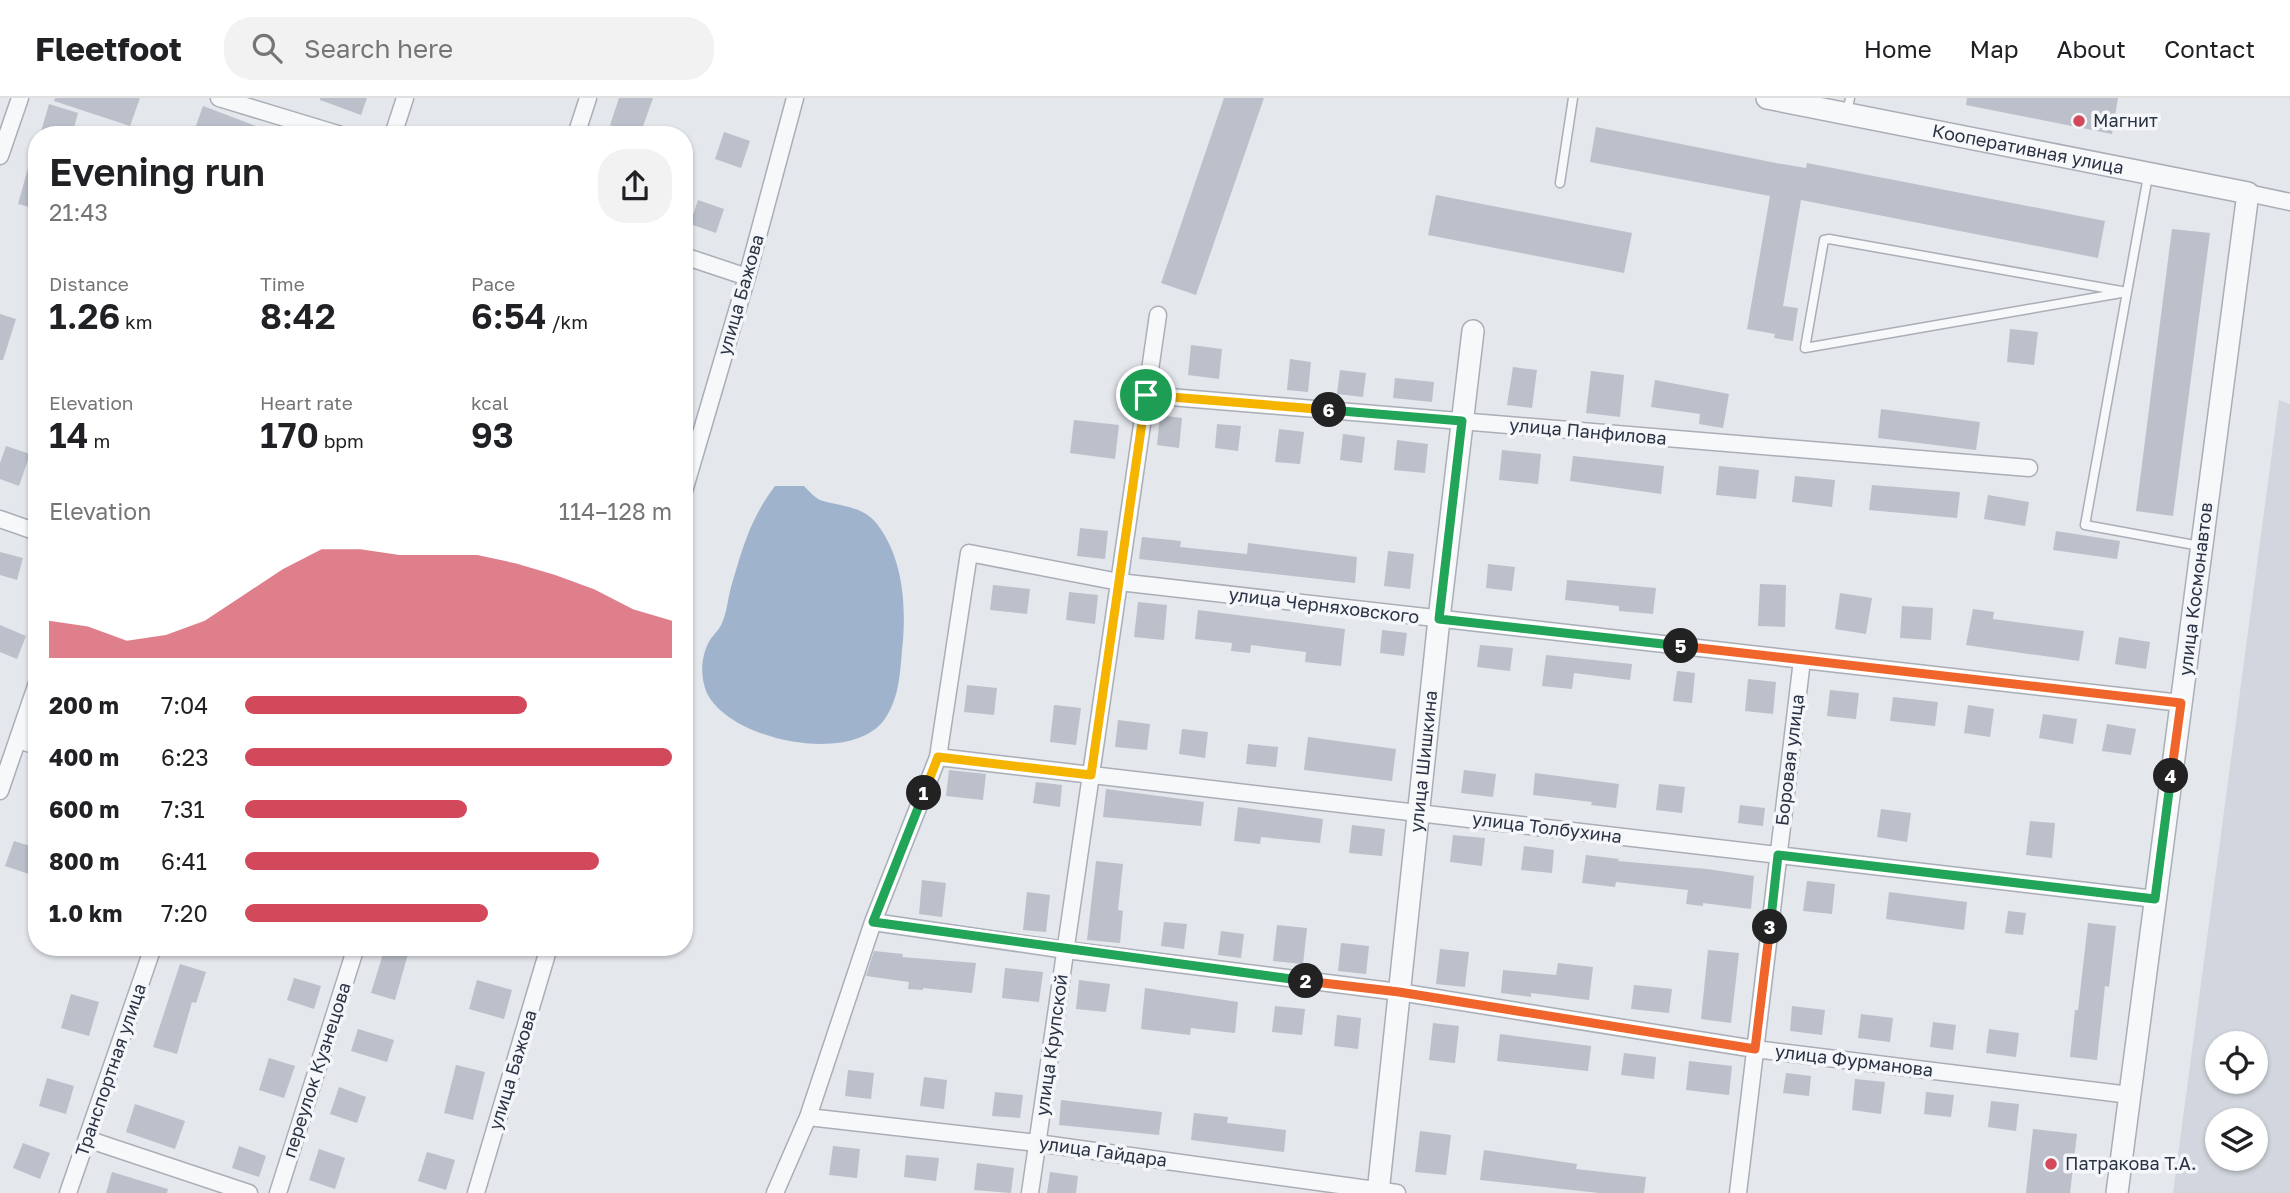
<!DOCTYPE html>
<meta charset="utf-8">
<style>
body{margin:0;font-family:"Golos Text",sans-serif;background:#f2f2f2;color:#202124;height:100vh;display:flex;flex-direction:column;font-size:26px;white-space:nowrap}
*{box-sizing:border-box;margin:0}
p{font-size:23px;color:#757577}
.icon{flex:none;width:38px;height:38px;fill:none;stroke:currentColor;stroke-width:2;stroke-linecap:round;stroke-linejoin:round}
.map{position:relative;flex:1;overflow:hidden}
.details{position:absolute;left:28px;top:28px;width:665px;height:830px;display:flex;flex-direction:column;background:#fff;border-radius:28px;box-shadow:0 2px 5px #0004}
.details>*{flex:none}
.tools{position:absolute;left:2205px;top:933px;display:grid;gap:14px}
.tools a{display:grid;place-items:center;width:63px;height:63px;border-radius:50%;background:#fff;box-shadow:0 2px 5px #0004;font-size:35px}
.pin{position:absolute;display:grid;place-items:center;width:60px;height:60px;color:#fff;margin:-30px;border:4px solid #fff;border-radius:50%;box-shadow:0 2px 7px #0007}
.km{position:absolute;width:35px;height:35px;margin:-18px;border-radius:50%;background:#222;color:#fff;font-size:19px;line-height:35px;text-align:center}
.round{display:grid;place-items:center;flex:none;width:74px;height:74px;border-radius:28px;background:#f2f2f2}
.head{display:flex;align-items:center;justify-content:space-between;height:119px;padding:0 21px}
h1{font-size:38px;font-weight:600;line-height:52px}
.stats{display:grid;grid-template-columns:repeat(3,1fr);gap:10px;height:119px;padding:7px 21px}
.stats div{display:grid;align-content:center}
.stats b{font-size:35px;font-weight:600}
.stats small{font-size:19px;font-weight:400}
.stats p{font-size:19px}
.chart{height:196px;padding:14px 21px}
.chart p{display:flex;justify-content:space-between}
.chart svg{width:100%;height:126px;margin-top:7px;fill:#d1495b;opacity:.7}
ul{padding:0 21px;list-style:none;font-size:23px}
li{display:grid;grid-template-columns:112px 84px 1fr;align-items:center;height:52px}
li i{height:18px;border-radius:9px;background:#d1495b}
header{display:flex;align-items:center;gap:42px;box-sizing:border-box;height:98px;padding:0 35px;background:#fff;border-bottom:2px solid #e0e0e0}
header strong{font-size:33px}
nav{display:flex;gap:38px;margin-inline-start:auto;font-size:24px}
.search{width:490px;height:63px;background:#f2f2f2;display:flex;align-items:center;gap:18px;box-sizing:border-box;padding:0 24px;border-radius:28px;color:#757577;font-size:26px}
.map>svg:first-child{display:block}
.built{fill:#d2d6de;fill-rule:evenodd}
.water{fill:#9fb4cc}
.building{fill:#bbc0ca}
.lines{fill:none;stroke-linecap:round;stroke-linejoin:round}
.service-casing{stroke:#a9aeb7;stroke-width:11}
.minor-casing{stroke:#a9aeb7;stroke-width:19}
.tertiary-casing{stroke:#a9aeb7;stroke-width:24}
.service{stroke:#f7f8fa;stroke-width:8}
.minor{stroke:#f7f8fa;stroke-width:16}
.tertiary{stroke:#f7f8fa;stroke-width:21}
.split-1-casing{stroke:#fff;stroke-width:14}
.split-2-casing{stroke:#fff;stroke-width:14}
.split-3-casing{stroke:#fff;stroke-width:14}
.split-4-casing{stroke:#fff;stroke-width:14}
.split-5-casing{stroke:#fff;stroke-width:14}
.split-6-casing{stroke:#fff;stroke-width:14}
.split-7-casing{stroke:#fff;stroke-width:14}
.split-1{stroke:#f5b400;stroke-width:9}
.split-2{stroke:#22a559;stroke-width:9}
.split-3{stroke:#f0652b;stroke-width:9}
.split-4{stroke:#22a559;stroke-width:9}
.split-5{stroke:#f0652b;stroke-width:9}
.split-6{stroke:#22a559;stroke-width:9}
.split-7{stroke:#f5b400;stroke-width:9}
.poi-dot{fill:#d1495b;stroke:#f4f6f9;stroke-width:2.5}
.labels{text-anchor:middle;stroke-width:7;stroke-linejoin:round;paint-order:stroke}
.poi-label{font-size:18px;fill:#2b3445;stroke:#f4f6f9;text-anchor:start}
.street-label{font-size:18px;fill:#2b3445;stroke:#f4f6f9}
</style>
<header>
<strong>Fleetfoot</strong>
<div class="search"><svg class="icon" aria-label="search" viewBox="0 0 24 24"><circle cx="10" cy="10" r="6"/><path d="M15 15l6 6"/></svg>Search here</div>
<nav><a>Home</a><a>Map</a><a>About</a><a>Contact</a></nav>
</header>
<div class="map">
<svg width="2290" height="1095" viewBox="0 0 2290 1095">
<rect width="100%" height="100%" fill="#e4e7ec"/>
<path class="built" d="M2279,302L2290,306V1095H2173ZM2217,945H2256V984H2217ZM2217,1022H2256V1060H2217Z"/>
<path class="water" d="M775,388H804C809,393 814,399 820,402C841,409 862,407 877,426C902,458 906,504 903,542C900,569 901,596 886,619C856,669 727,643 706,593C700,577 701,557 710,542C714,536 720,531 722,525C727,514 728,500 731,489C743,449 750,421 775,388Z"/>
<path class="building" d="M55,0H140L130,28L54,3Z
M320,0H367L361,17L320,2Z
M619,0H653L640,37L610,27Z
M1224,0H1264L1196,197L1161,185Z
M1967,0H2118L2112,36L1966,7Z
M49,6L78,15L72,37H40Z
M203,8L275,35V37H205L194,33Z
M1596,29L1776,65L1806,70L1807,65L2105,123L2098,160L1801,102L1783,208L1798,210L1793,243L1774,240L1775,236L1747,231L1770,98L1590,64Z
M724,34L750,43L741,70L715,61Z
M32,56H37V111L18,106Z
M1436,97L1632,135L1624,175L1428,137Z
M698,102L724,111L716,135L690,126Z
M2172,131L2210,135L2173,418L2136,413Z
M0,216L16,221L3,262H0Z
M2010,231L2038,234L2034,267L2007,264Z
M1191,247L1222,251L1219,281L1188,277Z
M1290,261L1311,264L1308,294L1287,292Z
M1513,269L1537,272L1532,310L1507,307Z
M1340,272L1366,275L1363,299L1337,296Z
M1591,273L1624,277L1620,319L1586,315Z
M1395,280L1434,284L1432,304L1393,300Z
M1655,282L1729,296L1723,330L1699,326L1700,316L1651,309Z
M1881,311L1980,324L1976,352L1878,340Z
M1160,317L1182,320L1179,350L1157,347Z
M1074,322L1119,327L1115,361L1070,355Z
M1217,326L1241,328L1238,353L1215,350Z
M1279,331L1304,334L1300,366L1275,364Z
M1343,336L1365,339L1362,365L1340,362Z
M1397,342L1428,346L1425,375L1394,372Z
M6,348L30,356L19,388L0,381V365Z
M1502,352L1541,356L1538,386L1499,382Z
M1573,358L1664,368L1661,396L1570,383Z
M1719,368L1759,372L1756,401L1716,397Z
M1795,378L1835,382L1832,409L1792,404Z
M1872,387L1960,394L1957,420L1869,412Z
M1988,397L2029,404L2025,428L1984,421Z
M1080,430L1108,433L1105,461L1077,458Z
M2056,433L2120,443L2117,461L2053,452Z
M1142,439L1181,443L1180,449L1247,456L1248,445L1357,459L1355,485L1139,461Z
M1388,453L1414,456L1410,491L1384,488Z
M0,454L23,460L17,482L0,477Z
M1488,466L1515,469L1512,493L1486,490Z
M1567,482L1656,490L1653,516L1619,513V508L1565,502Z
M1760,486L1786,487L1785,529L1758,528Z
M993,487L1030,491L1027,516L990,512Z
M1069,494L1098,497L1095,526L1066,522Z
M1840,495L1872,500L1866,536L1835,531Z
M1138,504L1167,507L1164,542L1134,539Z
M1902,508L1933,510L1931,542L1900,540Z
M1973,511L1994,514L1993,521L2084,533L2079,563L1966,547Z
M1198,512L1345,531L1341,568L1305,564L1306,554L1251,547L1250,555L1231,553L1232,545L1195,541Z
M0,527L26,538L17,561L0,554Z
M1382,532L1407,535L1404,558L1380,555Z
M2119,539L2150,544L2146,571L2115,566Z
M1480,547L1513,550L1510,573L1477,569Z
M1546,557L1632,566L1630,582L1574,575L1572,591L1542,588Z
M1677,573L1695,575L1692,605L1673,603Z
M1748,581L1776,584L1773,616L1745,613Z
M967,587L997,590L994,617L964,614Z
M1830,592L1859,595L1856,621L1827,618Z
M1893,599L1938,604L1935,628L1890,623Z
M1054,607L1081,610L1076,647L1050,644Z
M1968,607L1994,611L1990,639L1964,635Z
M2043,616L2077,621L2073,646L2039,640Z
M1118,622L1150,626L1147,652L1115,649Z
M2107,626L2136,631L2131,657L2102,653Z
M1182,631L1208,634L1205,660L1179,656Z
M1308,639L1396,651L1392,683L1304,672Z
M1248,646L1278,649L1276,669L1246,666Z
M949,672L986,676L983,702L946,698Z
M1464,672L1496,676L1493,699L1461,695Z
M1535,675L1619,686L1616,710L1591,707L1592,704L1533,697Z
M1036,684L1062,687L1060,709L1033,705Z
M1659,686L1685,689L1682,715L1656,712Z
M1106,691L1204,704L1201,728L1103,719Z
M1740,707L1765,710L1763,728L1738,725Z
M1238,709L1323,721L1320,745L1261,739L1260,746L1234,743Z
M1881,711L1911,715L1907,744L1877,739Z
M2030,723L2055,725L2052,760L2026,757Z
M1352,727L1385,731L1382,758L1349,755Z
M1453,737L1485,740L1482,768L1450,764Z
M14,743L37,750V762L32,777L5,768Z
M1524,748L1554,752L1552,775L1521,772Z
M1586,757L1619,761L1618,763L1707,771L1754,778L1751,811L1703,805V808L1686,806L1688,792L1616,784L1615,789L1582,785Z
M1096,763L1123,766L1118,812L1123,813L1120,845L1087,842Z
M922,782L946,785L942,819L919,816Z
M1807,783L1835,786L1832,816L1803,813Z
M1027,794L1050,797L1046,834L1023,832Z
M1889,794L1967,804L1964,832L1886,821Z
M2008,813L2026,815L2023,837L2005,835Z
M1164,824L1187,826L1184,851L1161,848Z
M2088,825L2116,828L2109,889L2105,888L2097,962L2070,959L2075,912H2078Z
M1277,827L1307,830L1303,866L1273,863Z
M1221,833L1244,836L1241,860L1218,857Z
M1341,845L1369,848L1366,876L1338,873Z
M385,849H410L395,902L371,895Z
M1440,851L1469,854L1465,889L1436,886Z
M1708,852L1739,855L1731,925L1701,921Z
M874,853L903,856L902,859L976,865L972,895L923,890V892L908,891L909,884L866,878Z
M1558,865L1593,869L1589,902L1531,895V899L1501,895L1503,872L1556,877Z
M180,866L206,874L196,905L192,904L177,956L153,949Z
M1005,870L1043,874L1039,904L1002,900Z
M294,880L321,888L314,911L287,902Z
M477,882L512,892L504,921L469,911Z
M1079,882L1110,886L1106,914L1076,911Z
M1634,887L1672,891L1669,915L1631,911Z
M1145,890L1238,904L1235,935L1191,930L1190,937L1141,931Z
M71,896L99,904L89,938L61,930Z
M1275,908L1305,911L1302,937L1272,934Z
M1792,908L1825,912L1822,937L1790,933Z
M1861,916L1893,920L1890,944L1858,940Z
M1337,917L1361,920L1358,951L1334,948Z
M1933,924L1956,927L1953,952L1930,949Z
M1433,925L1459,928L1455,965L1429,962Z
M358,931L394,942L387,964L351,953Z
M1989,931L2019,935L2016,959L1986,955Z
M1500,936L1591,948L1588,973L1497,963Z
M1624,955L1656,959L1654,981L1621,977Z
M269,960L295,968L284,1000L259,992Z
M1689,963L1732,968L1729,997L1686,992Z
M456,967L485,974L473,1022L444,1015Z
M848,972L874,975L871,1001L845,998Z
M1786,975L1811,978L1809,998L1783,995Z
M924,979L947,982L944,1011L920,1008Z
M47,980L74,988L66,1016L39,1008Z
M1855,981L1885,984L1881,1016L1852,1012Z
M339,989L366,999L357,1025L330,1016Z
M995,994L1023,997L1020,1020L992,1018Z
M1926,994L1954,997L1951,1019L1924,1016Z
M1061,1002L1162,1014L1159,1037L1059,1027Z
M1991,1003L2019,1006L2016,1033L1988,1029Z
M135,1006L185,1023L175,1051L126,1034Z
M1194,1015L1228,1019L1227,1025L1286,1032L1284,1054L1191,1042Z
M2033,1031L2077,1036L2070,1095H2026Z
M1420,1033L1451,1037L1446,1077L1415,1074Z
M23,1045L50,1055L40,1081L13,1070Z
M239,1048L266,1058L259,1079L232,1070Z
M833,1048L860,1051L857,1080L829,1077Z
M319,1051L345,1060L335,1091L309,1082Z
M1484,1052L1577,1066L1576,1071L1646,1079L1644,1095H1599L1480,1082Z
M427,1054L455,1062L446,1092L418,1083Z
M906,1057L939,1060L936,1083L904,1079Z
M977,1065L1014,1070L1011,1095L974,1092Z
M112,1074L168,1091L167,1095H106Z
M1050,1074L1078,1078L1076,1095H1047Z"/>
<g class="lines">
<defs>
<path id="service" d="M1847,15L1850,0
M2148,78L2127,194L1829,141L1824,142L1805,250L2127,194L2085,427L2200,448
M1560,85L1573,0"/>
<path id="minor" d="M219,0L341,37
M393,37L405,0
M576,37L588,0
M0,58L20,0
M2248,95L2290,104
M684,158L747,179
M1146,297L2029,370
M684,393L747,179L795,0
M0,421L37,434
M18,642L37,648
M938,659L2155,801
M0,693L37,585
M873,824L1066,852L1399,894L1755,951L2130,997
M808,1019L1037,1045L1397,1095
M87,1041L249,1095
M68,1095L153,849
M278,1095L356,849
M476,1095L549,849
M775,1095L808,1019L873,824L938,659L969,455L1119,484L2181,605
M1030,1095L1158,217
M1738,1095L1802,562"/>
<g id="tertiary">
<path id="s1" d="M1767,0L2248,95L2117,1095"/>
<path id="s2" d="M1378,1095L1439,521L1473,233"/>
</g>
</defs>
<use href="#service" class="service-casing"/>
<use href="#minor" class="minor-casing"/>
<use href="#tertiary" class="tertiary-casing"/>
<use href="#service" class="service"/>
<use href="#minor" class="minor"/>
<use href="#tertiary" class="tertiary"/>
</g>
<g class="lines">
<defs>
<path id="split-1" d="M924,695L938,659L1091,677L1146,297"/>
<path id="split-2" d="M924,695L873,824L1306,883"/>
<path id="split-3" d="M1306,883L1399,894L1755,951L1770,829"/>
<path id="split-4" d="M1770,829L1778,757L2155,801L2171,678"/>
<path id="split-5" d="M1681,548L2181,605L2171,678"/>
<path id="split-6" d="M1329,312L1462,323L1439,521L1681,548"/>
<path id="split-7" d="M1146,297L1329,312"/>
</defs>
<use href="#split-1" class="split-1-casing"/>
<use href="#split-2" class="split-2-casing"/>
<use href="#split-3" class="split-3-casing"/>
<use href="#split-4" class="split-4-casing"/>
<use href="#split-5" class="split-5-casing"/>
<use href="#split-6" class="split-6-casing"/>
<use href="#split-7" class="split-7-casing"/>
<use href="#split-1" class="split-1"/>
<use href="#split-2" class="split-2"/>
<use href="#split-3" class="split-3"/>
<use href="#split-4" class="split-4"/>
<use href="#split-5" class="split-5"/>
<use href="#split-6" class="split-6"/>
<use href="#split-7" class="split-7"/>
</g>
<g class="poi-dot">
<circle cx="2079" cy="23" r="7"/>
<circle cx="2051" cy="1066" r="7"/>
</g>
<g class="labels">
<g class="poi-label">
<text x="2093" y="29">Магнит</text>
<text x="2065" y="1072">Патракова Т.А.</text>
</g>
<g class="street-label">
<text dy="6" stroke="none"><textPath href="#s1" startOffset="266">Кооперативная улица</textPath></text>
<text transform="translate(741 197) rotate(-74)" y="6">улица Бажова</text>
<text transform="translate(1588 334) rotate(5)" y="6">улица Панфилова</text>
<text transform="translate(2196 491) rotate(-83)" y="6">улица Космонавтов</text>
<text transform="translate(1324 508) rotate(7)" y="6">улица Черняховского</text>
<text transform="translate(1790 662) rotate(-83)" y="6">Боровая улица</text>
<text dy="6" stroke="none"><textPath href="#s2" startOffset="434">улица Шишкина</textPath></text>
<text transform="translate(1547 730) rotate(7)" y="6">улица Толбухина</text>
<text transform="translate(1052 947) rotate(-82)" y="6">улица Крупской</text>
<text transform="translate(1854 963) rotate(7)" y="6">улица Фурманова</text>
<text transform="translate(111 972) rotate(-71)" y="6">Транспортная улица</text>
<text transform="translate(317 972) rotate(-72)" y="6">переулок Кузнецова</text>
<text transform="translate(513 972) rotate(-73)" y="6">улица Бажова</text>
<text transform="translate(1103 1054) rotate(8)" y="6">улица Гайдара</text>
</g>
</g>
</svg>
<div class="tools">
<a><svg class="icon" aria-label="locate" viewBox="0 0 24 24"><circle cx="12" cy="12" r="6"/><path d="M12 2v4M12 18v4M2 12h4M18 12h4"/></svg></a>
<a><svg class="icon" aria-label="layers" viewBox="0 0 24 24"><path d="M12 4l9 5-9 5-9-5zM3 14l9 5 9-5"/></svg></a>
</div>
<div class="pin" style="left:1146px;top:297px;background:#1e9e55"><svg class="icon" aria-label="arrive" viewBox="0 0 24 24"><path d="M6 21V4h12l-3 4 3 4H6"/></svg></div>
<b class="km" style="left:924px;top:695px">1</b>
<b class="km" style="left:1306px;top:883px">2</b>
<b class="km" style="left:1770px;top:829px">3</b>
<b class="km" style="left:2171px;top:678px">4</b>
<b class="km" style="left:1681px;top:548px">5</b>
<b class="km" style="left:1329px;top:312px">6</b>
<section class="details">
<div class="head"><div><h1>Evening run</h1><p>21:43</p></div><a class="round"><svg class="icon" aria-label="share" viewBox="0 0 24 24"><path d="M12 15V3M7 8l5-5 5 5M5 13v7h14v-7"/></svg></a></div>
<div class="stats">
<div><p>Distance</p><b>1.26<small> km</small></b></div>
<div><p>Time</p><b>8:42</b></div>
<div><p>Pace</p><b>6:54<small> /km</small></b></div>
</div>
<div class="stats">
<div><p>Elevation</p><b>14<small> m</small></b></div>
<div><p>Heart rate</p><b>170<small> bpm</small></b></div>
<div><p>kcal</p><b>93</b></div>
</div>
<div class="chart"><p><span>Elevation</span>114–128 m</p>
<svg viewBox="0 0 160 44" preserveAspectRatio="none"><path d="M0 44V31L10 33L20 38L30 36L40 31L50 22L60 13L70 6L80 6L90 8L100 8L110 8L120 11L130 15L140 20L150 27L160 31V44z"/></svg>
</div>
<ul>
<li><b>200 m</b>7:04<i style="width:66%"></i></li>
<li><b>400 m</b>6:23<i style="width:100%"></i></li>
<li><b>600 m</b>7:31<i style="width:52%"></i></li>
<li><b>800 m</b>6:41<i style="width:83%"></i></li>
<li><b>1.0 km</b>7:20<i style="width:57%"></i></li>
</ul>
</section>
</div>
